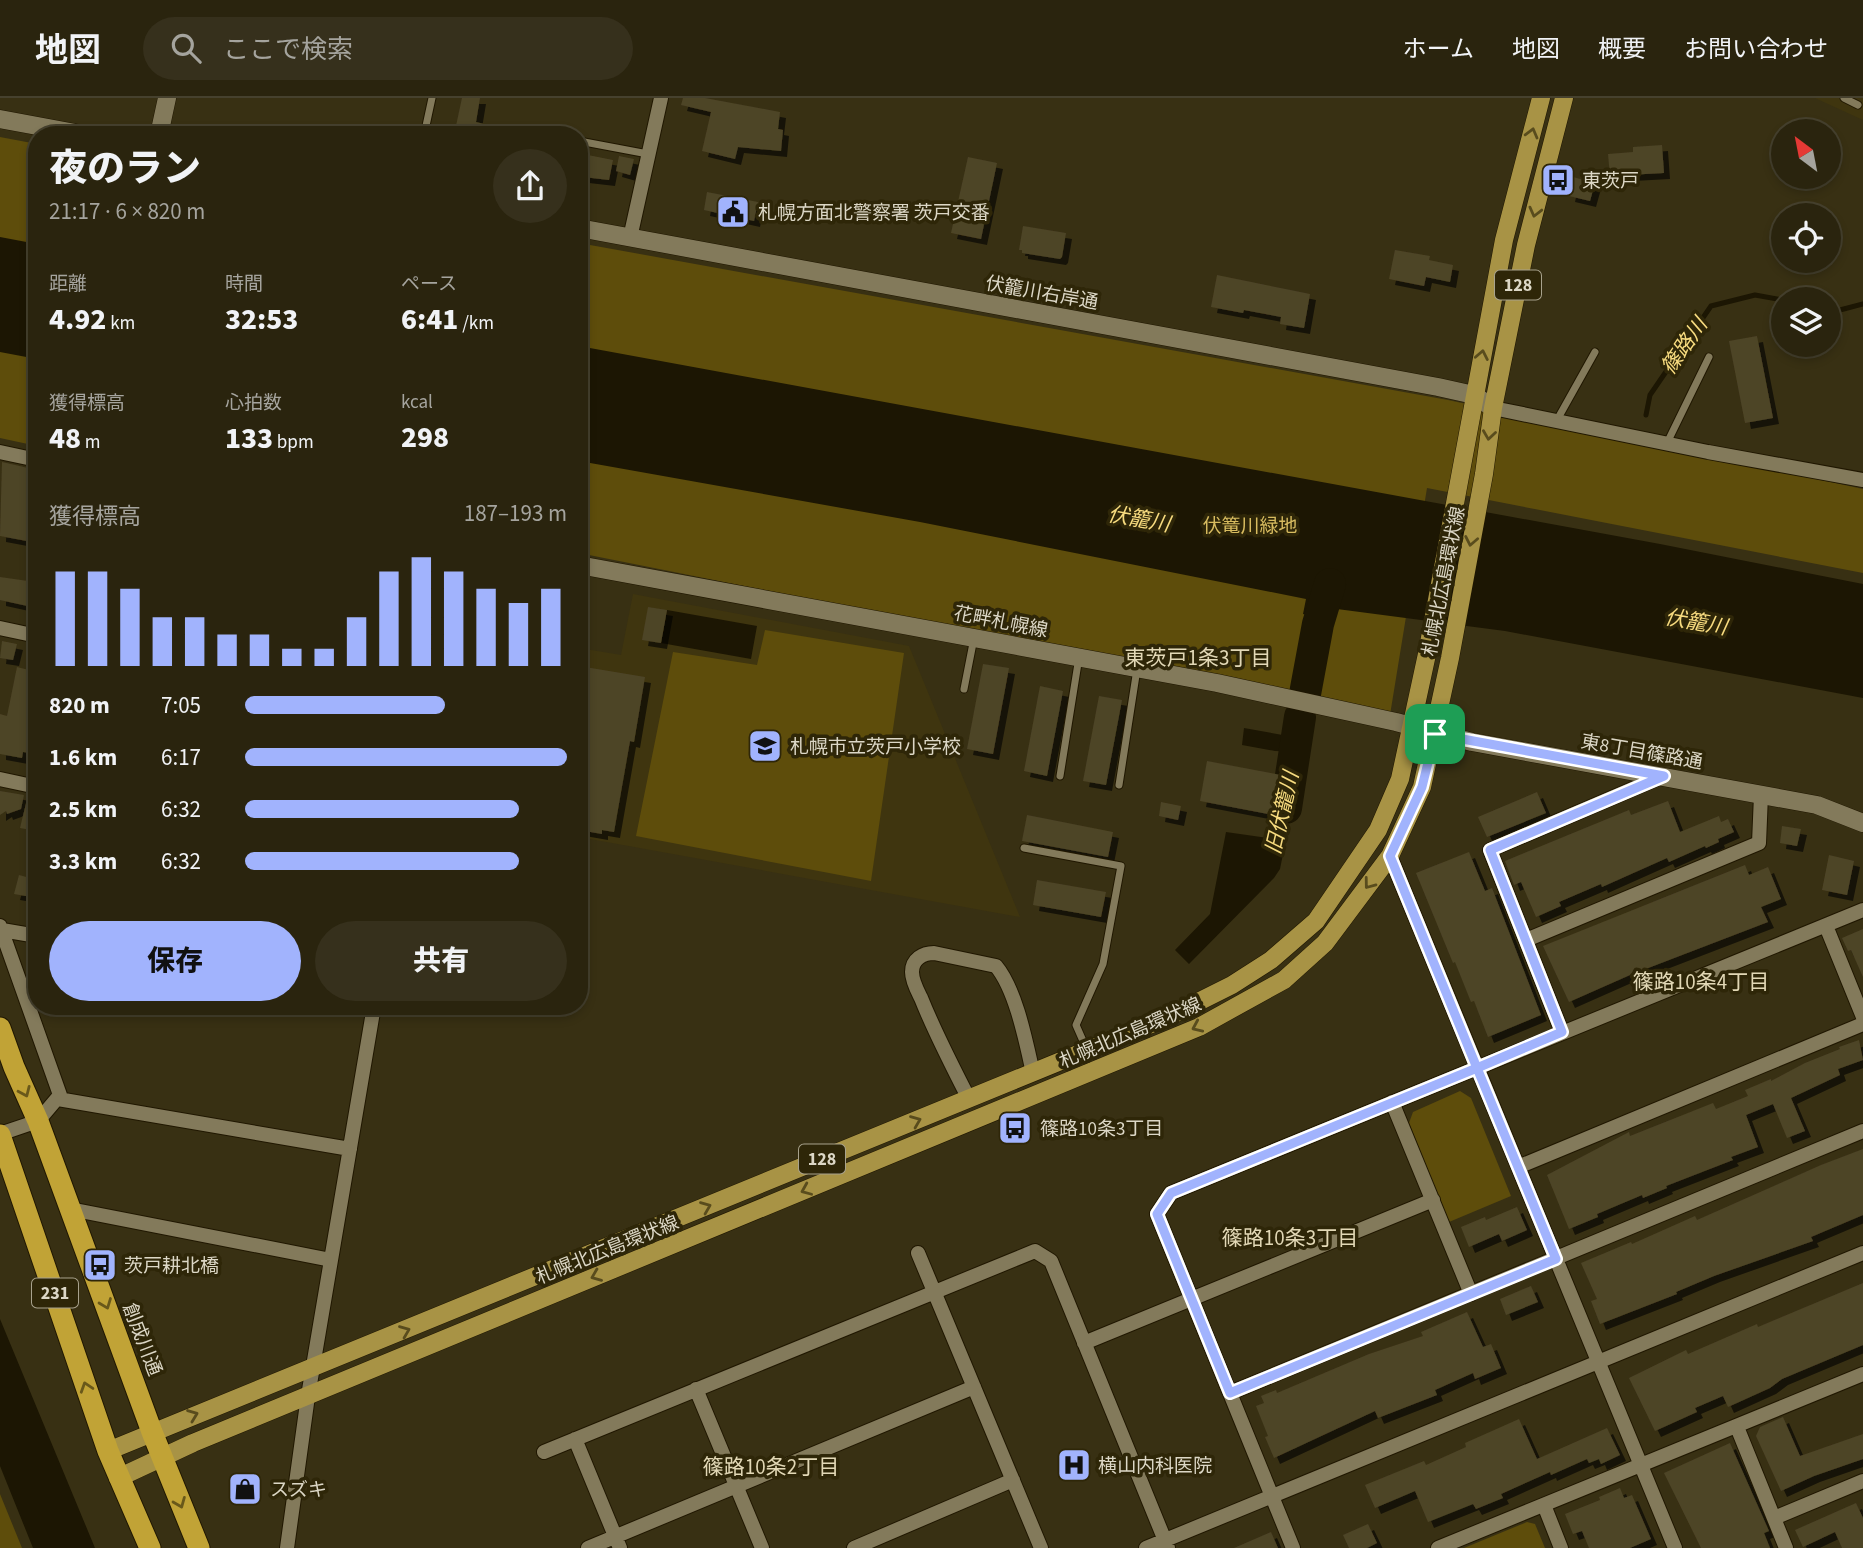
<!DOCTYPE html>
<html lang="ja">
<meta charset="utf-8">
<style>
body{margin:0;font-family:"Source Sans 3","Noto Sans JP",sans-serif;background:#36301c;color:#f1f3f6;height:100vh;display:flex;flex-direction:column;font-size:26px;white-space:nowrap}
*{box-sizing:border-box;margin:0}
p{font-size:23px;color:#a5a49e}
.icon{flex:none;width:38px;height:38px;fill:none;stroke:currentColor;stroke-width:2;stroke-linecap:round;stroke-linejoin:round}
.map{position:relative;flex:1;overflow:hidden}
.drawer{position:absolute;left:28px;top:28px;width:560px;height:889px;display:flex;flex-direction:column;background:#2a240e;border-radius:28px;box-shadow:0 4px 10px #0003,0 0 0 2px #46412e}
.drawer>*{flex:none}
.needle{width:46px;rotate:328deg}
.controls{position:absolute;left:1771px;top:21px;display:grid;gap:14px}
.controls a{display:grid;place-items:center;width:70px;height:70px;border-radius:50%;background:#2a240e;box-shadow:0 4px 10px #0003,0 0 0 2px #46412e;font-size:35px}
.pin{position:absolute;display:grid;place-items:center;width:60px;height:60px;color:#fff;margin:-30px;border-radius:14px;box-shadow:0 4px 10px #0006}
.round{display:grid;place-items:center;flex:none;width:74px;height:74px;border-radius:37px;background:#36301c}
.head{display:flex;align-items:center;justify-content:space-between;height:119px;padding:0 21px}
h1{font-size:38px;font-weight:800;line-height:52px}
.stats{display:grid;grid-template-columns:repeat(3,1fr);gap:10px;height:119px;padding:7px 21px}
.stats div{display:grid;align-content:center}
.stats b{font-size:30px;font-weight:800}
.stats small{font-size:19px;font-weight:400}
.stats p{font-size:19px}
.chart{height:196px;padding:14px 21px}
.chart p{display:flex;justify-content:space-between}
.chart svg{width:100%;height:126px;margin-top:7px;stroke:#a1b3fd;stroke-width:6}
.primary-button{display:flex;gap:14px;margin-top:auto;padding:14px 21px}
.primary-button a{flex:1;height:80px;border-radius:42px;background:#a1b3fd;color:#111;font-size:28px;font-weight:800;line-height:80px;text-align:center}
.primary-button a+a{background:#36301c;color:#f1f3f6}
ul{padding:0 21px;list-style:none;font-size:23px}
li{display:grid;grid-template-columns:112px 84px 1fr;align-items:center;height:52px}
li i{height:18px;border-radius:9px;background:#a1b3fd}
header{display:flex;align-items:center;gap:42px;box-sizing:border-box;height:98px;padding:0 35px;background:#2a240e;border-bottom:2px solid #46412e}
header strong{font-size:33px}
nav{display:flex;gap:38px;margin-inline-start:auto;font-size:24px}
.search{width:490px;height:63px;background:#36301c;display:flex;align-items:center;gap:18px;box-sizing:border-box;padding:0 24px;border-radius:38px;color:#a5a49e;font-size:26px}
.map>svg:first-child{display:block}
.built{fill:#3f350f}
.green{fill:#5e4d0b}
.water{fill:#1c1603}
.lines{fill:none;stroke-linecap:round;stroke-linejoin:round}
.stream{stroke:#1c1603;stroke-width:5}
.river{stroke:#1c1603;stroke-width:32}
.building{fill:#4d4427;filter:url(#shadow)}
.lane-casing{stroke:#201700;stroke-width:9}
.street-casing{stroke:#201700;stroke-width:16}
.secondary-casing{stroke:#201700;stroke-width:19}
.primary-casing{stroke:#201700;stroke-width:19}
.highway-casing{stroke:#201700;stroke-width:23}
.lane{stroke:#837a5b;stroke-width:7}
.street{stroke:#837a5b;stroke-width:14}
.secondary{stroke:#837a5b;stroke-width:18}
.primary{stroke:#a89345;stroke-width:18}
.highway{stroke:#c1a336;stroke-width:21}
.oneway{stroke:#594c1d}
.oneway2{stroke:#69581a}
.route-casing{stroke:#fff;stroke-width:14}
.route{stroke:#a1b3fd;stroke-width:9}
.labels{text-anchor:middle;stroke-width:7;stroke-linejoin:round;paint-order:stroke}
.shield{fill:#2e2608;stroke:#a8a28d;stroke-width:2}
.shield-label{font-size:18px;font-weight:bold;fill:#dcd7c6}
.poi-label{font-size:19px;fill:#dcd7c6;stroke:#2e2608;text-anchor:start}
.street-label{font-size:19px;fill:#dcd7c6;stroke:#2e2608}
.park-label{font-size:19px;fill:#d8bc60;stroke:#2e2608}
.water-label{font-size:21px;font-style:italic;fill:#f7db7f;stroke:#2e2608}
.neighbourhood-label{font-size:21px;fill:#e2d8b6;stroke:#2e2608}
</style>
<header>
<strong>地図</strong>
<div class="search"><svg class="icon" aria-label="search" viewBox="0 0 24 24"><circle cx="10" cy="10" r="6"/><path d="M15 15l6 6"/></svg>ここで検索</div>
<nav><a>ホーム</a><a>地図</a><a>概要</a><a>お問い合わせ</a></nav>
</header>
<div class="map">
<svg width="1863" height="1450" viewBox="0 0 1863 1450">
<defs>
<filter id="shadow"><feDropShadow dx="6" dy="6" stdDeviation="0" flood-color="#0009"/></filter>
</defs>
<rect width="100%" height="100%" fill="#383013"/>
<path class="built" d="M1815,0H1863V22Z
M633,496L909,548L1020,819L579,739V550L621,557Z"/>
<path class="green" d="M0,39L37,46V348L0,340Z
M579,145L1448,302L1863,391V475L1427,390L1390,617L579,455Z
M765,532L904,555L871,783L636,738L673,554L757,567Z
M1460,993L1471,1000L1511,1098L1449,1124L1409,1025L1413,1014Z
M0,1396L22,1450H0Z
M1527,1424L1535,1426L1545,1450H1464Z"/>
<path class="water" d="M0,139L37,146V261L0,254Z
M579,248L1660,446L1863,486V600L1505,533L1337,511L1335,522H1329L1327,528L1309,524L1310,518L1303,516L1306,501L920,424L579,363Z
M667,512L757,528L751,561L661,545Z
M1303,558L1320,561L1313,596L1296,593Z
M1290,627L1306,630L1303,654L1275,653L1242,647L1244,630L1288,638Z
M1283,669L1300,671L1280,771L1274,780L1189,866L1175,852L1210,816L1226,734L1268,740Z
M0,1221L95,1450H33L0,1368Z"/>
<g class="lines">
<path class="stream" d="M1829,210L1840,212L1863,206
M1646,317L1650,297L1711,208L1755,197L1783,202"/>
<path class="river" d="M1305,596L1318,526L1330,486
M1286,710L1300,619"/>
</g>
<path class="building" d="M462,0H480L476,24L504,31V37H454Z
M683,0H705L780,14L778,31L783,32L781,53L738,49L735,61L702,53L711,14L681,7Z
M1662,47L1664,75L1610,78L1608,56L1633,54V49Z
M588,57L613,62L609,82L583,79Z
M619,58L634,61L630,77L616,73Z
M968,59L997,65L981,141L951,135Z
M1573,79L1595,85L1590,103L1569,98Z
M707,94L758,104L754,123L704,112Z
M1023,128L1066,135L1062,159L1060,161L1022,155V152H1019Z
M1395,152L1430,158L1429,162L1453,167L1450,184L1426,179L1424,188L1389,181Z
M1217,177L1310,196L1304,230L1280,226L1281,219L1244,212L1243,215L1211,209Z
M1757,238L1773,320L1745,325L1729,243Z
M2,364L37,372V440L33,439L32,444L0,438Z
M0,479L28,483L27,486L36,488L32,509L0,502Z
M648,509L667,512L661,545L642,542Z
M2,543L17,546L13,562L0,560Z
M983,566L1009,570L993,656L967,651Z
M579,568L645,579L634,644L630,643L614,734L602,732V736L579,732Z
M17,569L37,574V656L23,654L22,660L0,656V616L7,618Z
M1040,588L1063,593L1047,678L1024,673Z
M1099,598L1122,602L1106,687L1083,683Z
M1207,663L1281,677L1273,717L1200,703Z
M0,693L24,697L21,711L7,716L6,713L0,717Z
M1537,694L1546,715L1487,739L1478,719Z
M28,697L37,698V733L20,730Z
M1668,703L1680,734L1719,718L1721,724L1728,721L1734,734L1718,741L1719,744L1706,750L1705,748L1669,764L1667,760L1602,789L1601,786L1559,804L1561,808L1536,819L1521,784L1514,787L1505,763L1629,712L1631,717Z
M1161,704L1181,708L1178,722L1159,718Z
M1027,717L1113,734L1108,759L1022,743Z
M1782,728L1801,731L1797,748L1780,745Z
M1469,754L1485,793L1492,790L1541,917L1488,939L1474,903L1471,904L1455,864L1453,865L1416,775Z
M1829,757L1854,763L1847,797L1822,792Z
M1745,767L1749,777L1768,769L1781,801L1761,809L1768,824L1630,877L1569,904L1543,848Z
M19,777L37,782V800L14,796Z
M1037,782L1106,794L1101,819L1033,807Z
M1863,831V879L1851,852L1848,853L1842,840Z
M1859,942L1863,962L1838,971L1840,977L1791,1000L1805,1033L1787,1040L1773,1006L1746,1017L1758,1049L1731,1059L1733,1062L1666,1088L1667,1090L1643,1100L1642,1097L1597,1116L1598,1119L1569,1131L1547,1077L1629,1034L1630,1038L1713,1005L1716,1011L1748,998L1745,992L1771,981V983L1805,965L1840,951L1839,949Z
M1863,1051V1117L1811,1139L1813,1143L1714,1178L1676,1194L1677,1196L1600,1226L1591,1203L1597,1201L1581,1165L1631,1144L1632,1146L1695,1118L1697,1122L1821,1067Z
M1517,1109L1527,1132L1502,1143L1499,1136L1469,1149L1461,1129L1485,1119L1486,1122Z
M1863,1185V1247L1782,1281L1770,1290L1728,1309L1723,1298L1695,1310L1697,1314L1655,1333L1629,1280L1686,1252L1688,1256L1757,1226L1758,1229Z
M1531,1188L1538,1204L1506,1217L1500,1201Z
M1467,1214L1483,1249L1491,1246L1501,1270L1475,1281L1473,1275L1435,1292L1437,1297L1378,1320L1375,1313L1274,1360L1265,1339L1268,1338L1256,1308L1264,1305L1261,1298L1276,1292L1277,1295L1369,1256L1423,1238L1421,1234Z
M1783,1319L1800,1358L1863,1336V1361L1814,1378L1781,1393L1756,1338L1760,1329Z
M1519,1321L1537,1361L1607,1330L1620,1357L1601,1366L1599,1361L1589,1365L1587,1361L1551,1377L1550,1374L1501,1396L1503,1400L1476,1411L1473,1406L1428,1424L1415,1393L1375,1410L1365,1387L1424,1363L1426,1367L1466,1349L1465,1345Z
M1730,1345L1769,1433L1764,1435L1770,1450H1701L1664,1375Z
M1620,1390L1624,1400L1632,1397L1651,1441L1630,1450H1589L1582,1433L1573,1436L1565,1416L1600,1402L1599,1399Z
M1856,1405L1863,1420V1450H1842L1835,1434L1803,1449L1795,1432Z
M1368,1426L1377,1445L1367,1450H1349L1343,1437Z
M1271,1434L1278,1450H1234Z"/>
<g class="lines">
<defs>
<path id="lane" d="M1844,0L1858,7
M424,37L432,0
M579,43L648,56
M1557,322L1595,254
M1667,345L1709,259
M964,591L974,540
M1060,678L1079,559
M1119,687L1137,571
M1024,750L1121,768L1103,866L1076,927L1087,952"/>
<path id="street" d="M630,140L661,0
M1493,310L1708,354L1863,382
M0,354L37,362
M0,530L37,538
M0,681L37,689
M1390,758L1675,1450
M0,828L60,997L38,1023L0,1036
M1826,828L1863,919
M2,832L37,838
M1526,842L1759,745L1761,697
M1562,934L1490,752L1663,678
M58,1001L350,1051
M969,1001C952,968 935,935 921,900C917,892 912,883 912,874C912,861 923,855 934,855L996,868C1016,892 1026,944 1033,975
M1392,1004L1471,1196
M1518,1069L1863,926
M70,1111L331,1162
M918,1155L1041,1450
M1084,1245L1433,1102
M696,1291L762,1450
M1230,1295L1863,1033
M1737,1329L1786,1450
M575,1341L620,1450
M544,1354L1035,1153L1051,1163L1168,1450
M1544,1407L1561,1450
M1774,1420L1863,1383
M287,1450L308,1298L374,908
M588,1450L974,1289
M854,1450L1013,1382
M1146,1450L1863,1155
M1293,1450L1157,1116L1171,1095L1863,812
M1438,1450L1863,1276"/>
<path id="secondary" d="M0,21L86,37
M159,37L167,0
M579,130L1438,289L1474,297L1493,310
M579,467L1217,585L1396,624L1472,644L1817,707L1863,725"/>
<path id="primary" d="M108,1353L1166,920L1232,887L1271,862L1316,823L1378,732L1400,681L1427,556L1504,142L1541,0
M118,1380L193,1345L1199,929L1284,882L1325,845L1390,758L1422,689L1450,560L1484,376L1493,310L1526,147L1564,0"/>
<path id="highway" d="M0,930L14,969L38,1023L152,1334L199,1450
M0,1037L108,1353L150,1450"/>
</defs>
<use href="#lane" class="lane-casing"/>
<use href="#street" class="street-casing"/>
<use href="#secondary" class="secondary-casing"/>
<use href="#primary" class="primary-casing"/>
<use href="#highway" class="highway-casing"/>
<use href="#lane" class="lane"/>
<use href="#street" class="street"/>
<use href="#secondary" class="secondary"/>
<use href="#primary" class="primary"/>
<use href="#highway" class="highway"/>
</g>
<defs><path id="oneway-chevron" d="M-2-3.5L2.5 0L-2 3.5" fill="none" stroke-width="1.6" stroke-linecap="round" stroke-linejoin="round" transform="scale(1.75)"/></defs>
<g class="oneway">
<use href="#oneway-chevron" transform="translate(1532 35) rotate(-75)"/>
<use href="#oneway-chevron" transform="translate(1535 114) rotate(104)"/>
<use href="#oneway-chevron" transform="translate(1482 257) rotate(-79)"/>
<use href="#oneway-chevron" transform="translate(1489 337) rotate(98)"/>
<use href="#oneway-chevron" transform="translate(1471 443) rotate(101)"/>
<use href="#oneway-chevron" transform="translate(1369 786) rotate(127)"/>
<use href="#oneway-chevron" transform="translate(1197 929) rotate(156)"/>
<use href="#oneway-chevron" transform="translate(916 1023) rotate(-22)"/>
<use href="#oneway-chevron" transform="translate(806 1092) rotate(157)"/>
<use href="#oneway-chevron" transform="translate(706 1109) rotate(-22)"/>
<use href="#oneway-chevron" transform="translate(596 1178) rotate(158)"/>
<use href="#oneway-chevron" transform="translate(405 1233) rotate(-22)"/>
<use href="#oneway-chevron" transform="translate(193 1317) rotate(-21)"/>
</g>
<g class="oneway2">
<use href="#oneway-chevron" transform="translate(25 994) rotate(66)"/>
<use href="#oneway-chevron" transform="translate(106 1206) rotate(69)"/>
<use href="#oneway-chevron" transform="translate(86 1289) rotate(-108)"/>
<use href="#oneway-chevron" transform="translate(180 1405) rotate(68)"/>
</g>
<g class="lines">
<defs>
<path id="route" d="M1435,636L1422,689L1390,758L1477,970L1171,1095L1157,1116L1230,1295L1556,1161L1477,970L1562,934L1490,752L1664,678L1435,636"/>
</defs>
<use href="#route" class="route-casing"/>
<use href="#route" class="route"/>
</g>
<defs>
<symbol id="bus-square" viewBox="-11 -11 22 22"><rect x="-9" y="-9" width="18" height="18" rx="4" fill="#a1b3fd" stroke="#2e2608"/><path d="M-5-6H5V4H4V6H2V4H-2V6H-4V4H-5ZM-3.5-4V0h7V-4ZM-3.5 1.2v1.5H-2V1.2ZM2 1.2v1.5H3.5V1.2Z" fill="#111"/></symbol>
<symbol id="civic-square" viewBox="-11 -11 22 22"><rect x="-9" y="-9" width="18" height="18" rx="4" fill="#a1b3fd" stroke="#2e2608"/><path d="M-.6-6.5H3V-4.5H.6V-3L4-1V1h2V6H-6V1h2V-1L-.6-3ZM-1.2 2.5V6h2.4V2.5Z" fill="#111"/></symbol>
<symbol id="school-square" viewBox="-11 -11 22 22"><rect x="-9" y="-9" width="18" height="18" rx="4" fill="#a1b3fd" stroke="#2e2608"/><path d="M0-5L7-2L0 1L-7-2ZM-4 1L0 2.5L4 1V4Q0 6-4 4Z" fill="#111"/></symbol>
<symbol id="hospital-square" viewBox="-11 -11 22 22"><rect x="-9" y="-9" width="18" height="18" rx="4" fill="#a1b3fd" stroke="#2e2608"/><path d="M-5-5h3v3.5h4V-5h3V5h-3V1.5h-4V5h-3Z" fill="#111"/></symbol>
<symbol id="shop-square" viewBox="-11 -11 22 22"><rect x="-9" y="-9" width="18" height="18" rx="4" fill="#a1b3fd" stroke="#2e2608"/><path d="M-5-2.5h2.3a2.7 3.5 0 0 1 5.4 0H5L5.5 6h-11ZM-1.5-2.5h3a1.5 2.3 0 0 0-3 0Z" fill="#111"/></symbol>
</defs>
<g fill-rule="evenodd">
<use href="#bus-square" x="1539" y="63" width="38" height="38"/>
<use href="#civic-square" x="714" y="95" width="38" height="38"/>
<use href="#school-square" x="746" y="629" width="38" height="38"/>
<use href="#bus-square" x="996" y="1011" width="38" height="38"/>
<use href="#bus-square" x="81" y="1148" width="38" height="38"/>
<use href="#hospital-square" x="1055" y="1348" width="38" height="38"/>
<use href="#shop-square" x="226" y="1372" width="38" height="38"/>
</g>
<g class="labels">
<g class="shield">
<rect x="1495" y="172.5" width="46" height="29" rx="5"/>
<rect x="799" y="1046.5" width="46" height="29" rx="5"/>
<rect x="32" y="1180.5" width="46" height="29" rx="5"/>
</g>
<g class="shield-label">
<text x="1518" y="193">128</text>
<text x="822" y="1067">128</text>
<text x="55" y="1201">231</text>
</g>
<g class="poi-label">
<text x="1582" y="89">東茨戸</text>
<text x="758" y="121">札幌方面北警察署 茨戸交番</text>
<text x="790" y="655">札幌市立茨戸小学校</text>
<text x="1040" y="1037">篠路10条3丁目</text>
<text x="124" y="1174">茨戸耕北橋</text>
<text x="1098" y="1374">横山内科医院</text>
<text x="270" y="1398">スズキ</text>
</g>
<g class="street-label">
<text transform="translate(1042 194) rotate(10)" y="7">伏籠川右岸通</text>
<text transform="translate(1443 483) rotate(-79)" y="7">札幌北広島環状線</text>
<text transform="translate(1001 523) rotate(11)" y="7">花畔札幌線</text>
<text transform="translate(1642 653) rotate(10)" y="7">東8丁目篠路通</text>
<text transform="translate(1130 934) rotate(-23)" y="7">札幌北広島環状線</text>
<text transform="translate(607 1151) rotate(-22)" y="7">札幌北広島環状線</text>
<text transform="translate(143 1241) rotate(69)" y="7">創成川通</text>
</g>
<g class="park-label">
<text x="1250" y="434">伏篭川緑地</text>
</g>
<g class="water-label">
<text transform="translate(1684 248) rotate(-55)" y="7">篠路川</text>
<text transform="translate(1139 421) rotate(10)" y="7">伏籠川</text>
<text transform="translate(1696 524) rotate(10)" y="7">伏籠川</text>
<text transform="translate(1282 715) rotate(-77)" y="7">旧伏籠川</text>
</g>
<g class="neighbourhood-label">
<text x="1198" y="567">東茨戸1条3丁目</text>
<text x="1701" y="891">篠路10条4丁目</text>
<text x="1290" y="1147">篠路10条3丁目</text>
<text x="771" y="1376">篠路10条2丁目</text>
</g>
</g>
</svg>
<div class="controls">
<a><svg class="needle" viewBox="-14 -14 28 28"><path d="M0-13l5 13h-10z" fill="#e53935"/><path d="M0 13l5-13h-10z" fill="#a5a49e"/></svg></a>
<a><svg class="icon" aria-label="locate" viewBox="0 0 24 24"><circle cx="12" cy="12" r="6"/><path d="M12 2v4M12 18v4M2 12h4M18 12h4"/></svg></a>
<a><svg class="icon" aria-label="layers" viewBox="0 0 24 24"><path d="M12 4l9 5-9 5-9-5zM3 14l9 5 9-5"/></svg></a>
</div>
<div class="pin" style="left:1435px;top:636px;background:#1e9e55"><svg class="icon" aria-label="arrive" viewBox="0 0 24 24"><path d="M6 21V4h12l-3 4 3 4H6"/></svg></div>
<section class="drawer">
<div class="head"><div><h1>夜のラン</h1><p>21:17 · 6 × 820 m</p></div><a class="round"><svg class="icon" aria-label="share" viewBox="0 0 24 24"><path d="M12 15V3M7 8l5-5 5 5M5 13v7h14v-7"/></svg></a></div>
<div class="stats">
<div><p>距離</p><b>4.92<small> km</small></b></div>
<div><p>時間</p><b>32:53</b></div>
<div><p>ペース</p><b>6:41<small> /km</small></b></div>
</div>
<div class="stats">
<div><p>獲得標高</p><b>48<small> m</small></b></div>
<div><p>心拍数</p><b>133<small> bpm</small></b></div>
<div><p>kcal</p><b>298</b></div>
</div>
<div class="chart"><p><span>獲得標高</span>187–193 m</p>
<svg viewBox="0 0 160 44" preserveAspectRatio="none"><path d="M5 44V11M15 44V11M25 44V17M35 44V27M45 44V27M55 44V33M65 44V33M75 44V38M85 44V38M95 44V27M105 44V11M115 44V6M125 44V11M135 44V17M145 44V22M155 44V17"/></svg>
</div>
<ul>
<li><b>820 m</b>7:05<i style="width:62%"></i></li>
<li><b>1.6 km</b>6:17<i style="width:100%"></i></li>
<li><b>2.5 km</b>6:32<i style="width:85%"></i></li>
<li><b>3.3 km</b>6:32<i style="width:85%"></i></li>
</ul>
<div class="primary-button"><a>保存</a><a>共有</a></div>
</section>
</div>
